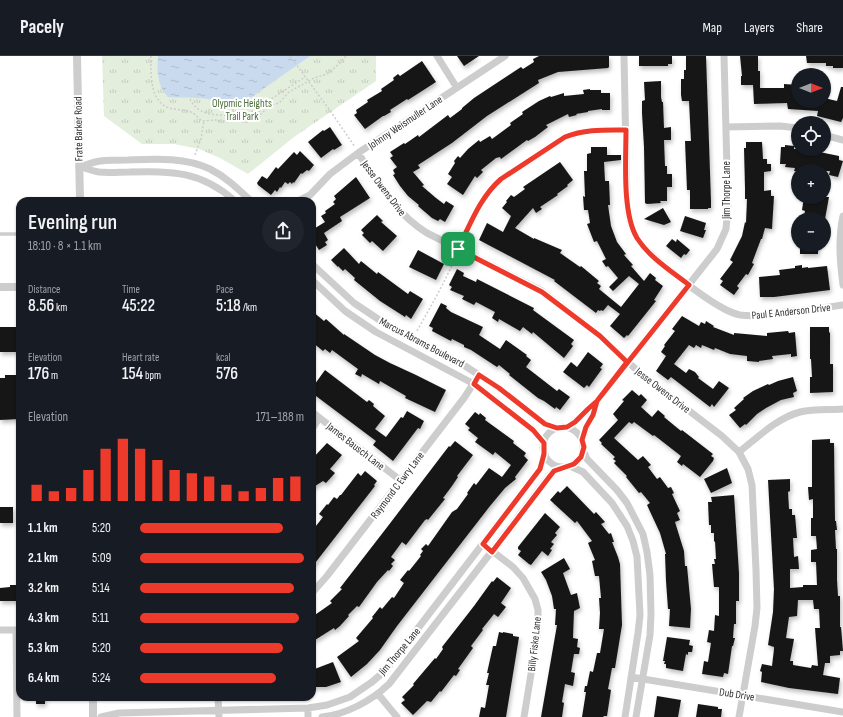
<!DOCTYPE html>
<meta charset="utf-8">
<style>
body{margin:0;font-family:"Sofia Sans Condensed",sans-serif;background:#20242c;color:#f1f3f6;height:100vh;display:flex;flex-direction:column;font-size:15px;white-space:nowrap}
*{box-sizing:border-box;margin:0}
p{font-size:13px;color:#9ea1a6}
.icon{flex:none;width:22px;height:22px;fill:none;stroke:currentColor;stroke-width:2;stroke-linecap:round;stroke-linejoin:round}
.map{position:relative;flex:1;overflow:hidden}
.sheet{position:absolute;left:16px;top:141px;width:300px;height:504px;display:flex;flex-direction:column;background:#171b24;border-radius:12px;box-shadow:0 1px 3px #0004}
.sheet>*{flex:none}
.needle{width:26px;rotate:90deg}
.controls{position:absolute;left:791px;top:12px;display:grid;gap:8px}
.controls a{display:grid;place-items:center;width:40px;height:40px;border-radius:50%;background:#171b24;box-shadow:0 1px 3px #0004;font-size:20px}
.pin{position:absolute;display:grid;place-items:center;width:34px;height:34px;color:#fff;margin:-17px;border-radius:8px;box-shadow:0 2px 6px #0006}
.round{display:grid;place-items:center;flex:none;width:42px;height:42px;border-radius:21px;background:#20242c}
.head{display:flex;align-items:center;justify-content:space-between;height:68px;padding:0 12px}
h1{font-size:22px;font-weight:600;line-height:30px}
.metrics{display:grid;grid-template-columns:repeat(3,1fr);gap:6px;height:68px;padding:4px 12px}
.metrics div{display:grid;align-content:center}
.metrics b{font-size:17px;font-weight:600}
.metrics small{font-size:11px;font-weight:400}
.metrics p{font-size:11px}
.chart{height:112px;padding:8px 12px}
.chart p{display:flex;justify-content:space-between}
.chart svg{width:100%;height:72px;margin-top:4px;stroke:#ee3a2b;stroke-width:6}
ul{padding:0 12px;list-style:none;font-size:13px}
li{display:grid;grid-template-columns:64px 48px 1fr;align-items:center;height:30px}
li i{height:10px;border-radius:5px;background:#ee3a2b}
header{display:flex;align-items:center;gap:24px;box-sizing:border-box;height:56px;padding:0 20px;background:#171b24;border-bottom:1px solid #363941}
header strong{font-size:19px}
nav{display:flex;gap:22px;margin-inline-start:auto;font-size:14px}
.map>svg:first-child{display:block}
.park{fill:url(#park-tufts)}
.water{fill:url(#water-ripples)}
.building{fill:#171717;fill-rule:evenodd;filter:url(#shadow)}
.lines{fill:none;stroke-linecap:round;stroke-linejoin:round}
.path{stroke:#cdcdcd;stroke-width:1.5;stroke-dasharray:2 2;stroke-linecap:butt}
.service{stroke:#cdcdcd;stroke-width:3.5}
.minor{stroke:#cdcdcd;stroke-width:7}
.tertiary{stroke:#cdcdcd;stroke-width:8}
.route-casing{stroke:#fff;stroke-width:8}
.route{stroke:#ee3a2b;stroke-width:5}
.labels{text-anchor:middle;stroke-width:4;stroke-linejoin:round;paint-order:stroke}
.park-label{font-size:11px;fill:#4b6e3a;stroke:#fff}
.street-label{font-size:11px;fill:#303030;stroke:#fff}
</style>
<header>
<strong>Pacely</strong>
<nav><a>Map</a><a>Layers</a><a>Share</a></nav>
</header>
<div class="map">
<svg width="843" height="661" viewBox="0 0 843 661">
<defs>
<pattern id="park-tufts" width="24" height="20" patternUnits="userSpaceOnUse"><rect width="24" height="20" fill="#e4eedd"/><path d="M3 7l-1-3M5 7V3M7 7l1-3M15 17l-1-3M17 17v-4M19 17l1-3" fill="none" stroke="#c4ccbe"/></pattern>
<pattern id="water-ripples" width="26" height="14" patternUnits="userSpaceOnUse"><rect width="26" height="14" fill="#c9daee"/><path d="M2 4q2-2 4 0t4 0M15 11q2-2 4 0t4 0" fill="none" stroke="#adbbcc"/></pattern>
<filter id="shadow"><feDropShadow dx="1.5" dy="3" stdDeviation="2" flood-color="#0004"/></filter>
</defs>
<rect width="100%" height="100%" fill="#fff"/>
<path class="park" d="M102,0H376V25L294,81L248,118L220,102L199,93L174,88H142L104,60Z"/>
<path class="water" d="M158,0H310L252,41C230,50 218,43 196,42C187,41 177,42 168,41C157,31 157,14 158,0Z"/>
<path class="building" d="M457,0H479L464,10Z
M539,0H609V11L608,12L558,16L538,24L539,27L487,60L452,87L418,109L420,112L413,116L424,129L422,130L436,142L444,148L446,145L454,150L445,166L440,163L438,165L432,162L418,150L419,149L408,140L400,130L393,119L395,118L393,114L397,111L390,102L393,100L390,96L404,87L405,88L418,79L419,81L448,59L450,62L462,53V52L474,42L521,11L523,13L534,6L533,3Z
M639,0H672V8H668V10H639Z
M686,0H706L711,145V152H708V153H690V134H687L685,85H691L689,45H682L681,39V23H684V14H686Z
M740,0H758V15H760V32H784V28L798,29L797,45H824V42L837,45L841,31H843V62L841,66L817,60L818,55L788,53L787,47L754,48L753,29H741V20H742Z
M806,0H843V12H833V10H826V7H807Z
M422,5L436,26L408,44L407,43L390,54L391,56L384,60H383L365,73L354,59L357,57L356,54L368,46L367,44L382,35L381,33L394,24L393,22L398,18L400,20Z
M661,25V41L662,46H663L664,72L671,71V84H664L665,110H667V118H672V131H667V145H660L661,147L647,148L645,147L644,91L642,57V45L645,44L644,26Z
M590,33V34H601V37H610V54H602V53L588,55V56L576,58L577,59L569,61L568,58L546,69L548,71L535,81L528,85L527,84L501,103L500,101L496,102L481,114L483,116L477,122L475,120L463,139L447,128L452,121L448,118L455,107L454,105L458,100L460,102L468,93L479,84L480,86L490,80L492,83L511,69L510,67L523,58L522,56L539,45L550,40L551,41L564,37V40L584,38L583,34Z
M330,71L342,89L334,94L333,93L321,102L308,86L323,74L324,75Z
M746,86H762L763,103H767V108H771V115L764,116V135L771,134V140H774L772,173L765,172L762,183H761L752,207L754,208L748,219L746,218L737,230L739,232L734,239L720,229L723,225L720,223L733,206L730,204L742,180L745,166L746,167L747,143H745V132L744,92H746Z
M785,89L794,90V93H805L839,100V104L843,105L838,121L829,119L830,115H794L795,112L785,111L786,108H780L781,91H785Z
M591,91H607V99H621V104L604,106L605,125H609L610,149H608L611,170L617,186L626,198L624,199L633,209L631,210L644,225L650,217L656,222L655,224L663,230L654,244L656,245L628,280L627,279L624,282L610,270L620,258L608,249L603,255L601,254L600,255L598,254L596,257L554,225L555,224L479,184L487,167L503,176L511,160L502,152L507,146L506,145L511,139L514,141L525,133L523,131L560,106L573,124L567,129L568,130L557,138L558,139L540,151L542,153L536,157L533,152L515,172L534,183V182L562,194L560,197L580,211L581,210L599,225L597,227L601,230L599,233L621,251L639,228L629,220L613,235L609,231L618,222L608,210L606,211L602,205L606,203L597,185L594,186L587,168L590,167L588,154H584L583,140L585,141L584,115H587V98L591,97Z
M300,95L314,109L309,115L307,114L302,118L301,117L294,127L293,126L292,128L290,126L288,128L285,126L281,132L280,131L277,136L275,134L271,139L258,129L257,127L262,120L267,123L276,111L278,113L294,96L297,99Z
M356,121L370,142L340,161L342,165L324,177L328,184L325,186L327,189L319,194L312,183V174L325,166L321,160L326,157L325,155L335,148L333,146L336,143L334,140Z
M804,141H829L825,163L804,162L805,155L802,154Z
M663,152L671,166L664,169L644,163Z
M377,159L383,165L381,166L397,180L383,195L372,185L370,187L362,179L364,177L361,174Z
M685,160L706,167L704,174H706L703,182L680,175Z
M672,183L676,186L677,183L690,194L686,199L684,198L681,202L666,190Z
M805,189H818V198H800V191L805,190Z
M344,192L359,208L361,205L377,218L378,216L408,238L410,235L423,243L411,263L406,259L405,261L380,245L354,224L355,222L345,213L343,215L338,210V211L331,204Z
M418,194L444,208L436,224L409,211Z
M802,209V212L808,211V212L827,210L830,234L774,241H760L759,221L780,219L779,214L795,212V210Z
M457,213L464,217L463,220L476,226L477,223L534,252L533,254L574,284L571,288L573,290L564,302L533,276L532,278L523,271L520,275L499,263L498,266L492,262L495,256L476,246L474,249L462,243L464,240L450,234L452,231L449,229Z
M441,247L447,250L446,252L451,256L483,271L479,279L500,293L506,284L527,299L526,300L531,304L526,311L557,335L559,333L570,341L560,354L556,351L555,353L544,345L538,342L509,319L510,318L499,309L497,311L471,294L464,291V289L452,283L451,285L432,275L433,272L429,270Z
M312,255L324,265L326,263L344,279V278L375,299L390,307L416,319L446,334L435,356L405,342L406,340L380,325L379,328L362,318L361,321L355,318L358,313L332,294L330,297L325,293L323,295L312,286Z
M682,260L699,270L701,266L705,268L706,265L714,270L713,271L734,279V277L767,280V277L788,275L789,277L795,276L797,300L791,301V298L772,300L773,303L759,305V306L747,305V300L730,298L715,292L714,294L702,289L701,292L696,289L694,292L689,289L674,308L686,317L689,313L695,316L699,321L698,322L713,333L719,325L729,332L714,351L712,348L710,351L671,321L668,324L656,315L666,300L661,296L665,290L664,289L675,275L672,273Z
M0,271H20V296H0Z
M810,271H829V277L830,276V308H833V336L810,337V321H812L811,303H810Z
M588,296L603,308L600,312L602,313L594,324L589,331L587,329L584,332L563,316L571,306L577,311Z
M325,314L367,346L369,344L374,348L373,350L385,360L375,373L386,381L401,361L403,362L407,355L424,365L420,373L418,372L393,405L373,389L376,385L312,337V332Z
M5,319H20V363L0,364V322H5Z
M793,321L797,335L793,337L794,341L781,344L766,352L757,358L746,369L745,368L740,372L729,359L736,354L734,352L744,343L743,342L753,335L768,328L769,329L778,325Z
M632,334L639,340L641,338L647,344L641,351L652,361L658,354L665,360L664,361L681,375L682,374L713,398L711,400L714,402L713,405L700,421L683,408L682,410L677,406L681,400L654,379L653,380L634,366L632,368L629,366L614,382L638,404L643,400L651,409L648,411L657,423L660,421L668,432L671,431L674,437L672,438L680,455L677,457L680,464L675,466L684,495L685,510H687L691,553L690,572L669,570L670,553H668L666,525L665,498H666L660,477L647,449L650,447L641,436L639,437L626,421L627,420L614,407L616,405L613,403L615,401L601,388L602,387L599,384L618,364L613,358L624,345L622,344Z
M475,356L479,359L480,357L486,362L485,364L514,385L513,387L526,397L524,400L528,404L515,421L516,423L505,432L490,450L397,570L380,594L367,608L351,621L337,601L359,585L356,582L373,562L372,561L380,551L382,553L392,541L394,542L404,527L400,524L408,514L409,515L421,500L420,499L423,495L421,493L426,488L428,490L452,456L457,453L468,438L467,437L474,427L476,429L489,412L502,421L511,409L495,396L493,399L475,386L478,382L468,374L470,372L465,368Z
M830,383V387H834L835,465H836L837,474H835L836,493H837V524L838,540H840V571H841L843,595H840V599L830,600V607H825L823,619L840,622L838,638L789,632L761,626L762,616L760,615L762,608L772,610L774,593V591L768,589L773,556L774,533L768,424L790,423V435L788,436L789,453H792V459H795L797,482H793L794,501L798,500L799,513H790V532L803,531V529H817L816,506H811V494L817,493L816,480H811V462H813V443L809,444L808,431H812V384ZM798,544H813L814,553H819L820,572H815L818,610L812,609L811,612L793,609V605H790L794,583L786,582L789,561L797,560Z
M455,385L473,399L457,420L458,421L452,430L443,442L445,443L428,464L427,463L425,464L406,489L402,486L391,501L395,504L391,508L393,510L389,515L388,514L377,526L359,551L357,550L348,559L349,560L340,570L335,574L334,572L315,584V583L312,584V561L332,547L330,545L342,533L340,532L388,470L449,390L450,391Z
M327,387L342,399L330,413L335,417L326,427L323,425L312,432V403Z
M727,412L732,427L711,437L704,423Z
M365,415L377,425L374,429L375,430L312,511V475L323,461L319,458L327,448L328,449L334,441L337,443L340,439H341L358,417L361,420Z
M567,430L594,458L596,456L605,466L601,468L609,478L611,477L614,486H612L618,501L620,508L622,569L615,612H612L608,633L611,634L607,660H604L603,661H582L586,636H584L585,630H587L590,615L593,616L597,597H600L604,573H599L600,557L599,542H601L599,520H595L592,505L595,504L588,487L592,485L577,465L575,467L550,444L558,435L560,437Z
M734,439L739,517V545H736V568H734L733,582H735L733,590H732L728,618L724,617L723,621L702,618L704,605L708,606L711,587L707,586L709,574L714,575L715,559L719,560V531H714L712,508H715L714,503H716L715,485L714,486V477H711V469H709L708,446H712L711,441Z
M0,451H13V467H0Z
M545,457L560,471L555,477L557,479L551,486L554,488L550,493L552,494L548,500L542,495L531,509L529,508L518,499L521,495L518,493V491Z
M564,502L570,513L563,517L571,539L577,537L580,552L574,555L573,582L578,583L577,591L580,592L579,598H574L571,616L575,617L573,630L565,628L562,646L564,647L562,661H541L557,569H555L556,553H554L552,540L546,524L541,516Z
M497,521L511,532L501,547L506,551L498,561L494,558L482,573L483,574L471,590L473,592L458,613L460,614L456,620L454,619L441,636L440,635L431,646L427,645L413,659L401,647L405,644L402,641L414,629L413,628L435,602L436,603L443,593L442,591L474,550L492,525L493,526Z
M10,529H20V545H0V532L10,531Z
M499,576L503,577V576L513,578V580L519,581L506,661H479L481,651L485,652L489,629H486L489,617H487L493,590H496Z
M667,581L690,584L689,589L693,590L692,596H688V599L686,598L683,615L666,612V608H664L665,605H663Z
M333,606L341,626L326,631H312V614Z
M657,640L681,644L678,661H654Z
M36,641H45V648H36Z
M698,648L718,651V653H722L721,661H696Z"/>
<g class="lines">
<path class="path" d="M151,0C151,17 149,45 169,52C176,54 184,53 191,56C196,58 198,63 203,65L216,64L226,66L232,64L247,66L260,59L269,50L279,47L289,36L314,22L327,18L339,8L346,0
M290,0L331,56L355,91
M190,43C199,63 225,59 243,59L248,58L305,21
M195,99L201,83L204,65
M417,275C431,250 445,226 456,200"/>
<path class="service" d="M0,178H20"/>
<path class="minor" d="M437,0L457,32
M624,0L627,148C628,161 631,173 638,183C651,202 717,255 740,259C755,261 770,259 785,256C805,254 824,252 843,249
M726,71L780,70L798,72
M824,79L843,84
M358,97C378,127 396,158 427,177L542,235L600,280L641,318L722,380L739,396L748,413L752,429L756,514L757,552L755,570L739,661
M79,111C86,109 93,106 100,105C109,104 119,104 128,104C155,103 184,101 210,113C226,121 238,133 251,145
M81,111C87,113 93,115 99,116C109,117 120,116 129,116C173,115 201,115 235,145
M298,145L310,139L330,118L358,97L505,0
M843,160C838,183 840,206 843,229
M458,193C470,169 480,141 501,123L565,81C585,73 605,74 626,74
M312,208L354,247L381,265L462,308L499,332L545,368L557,372
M312,224L345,255L376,276L474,328L533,374L544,387
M312,356L400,424
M543 391a20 20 0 1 1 40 0a20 20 0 1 1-40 0Z
M567,371C579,364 587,354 597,345L717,193L726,173L728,151L724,0
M312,373L319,362
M582,384C586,370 593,359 597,346
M583,394L587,403L617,434L627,447L643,478L647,496L650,519L651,558L650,579L636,661
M739,396C757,382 777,362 800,356C814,353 829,354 843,353
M570,410L583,416L612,447L627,470L633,485L637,501L640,559L638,577L625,661
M483,488L513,511L523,522L535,543L538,554V575L524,661
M312,537L327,520L464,342L479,319
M0,574H16L17,661
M631,621L843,656
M378,638L397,661
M218,641L219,661
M308,652V661
M101,661L119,657L308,652L327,649L350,641L372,626L386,614L540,413L545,398
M322,661C347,658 371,645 389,628L492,495L549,420L554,415L564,411"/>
<path class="tertiary" d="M77,0L80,145
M0,231H20
M93,641V661"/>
</g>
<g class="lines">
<defs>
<path id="route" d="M458,193L542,236L600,280L627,306L597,345L588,353L575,366L567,371L557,372L545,368L499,332L479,319L474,328L533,374L544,387V398L540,413L483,488L492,496L550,420L554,415L574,408L581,401L584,391L582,384L586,371L593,359L597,345L689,229C671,215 649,201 637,182C622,157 626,104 626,74C605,74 585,73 565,81L501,123C480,141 470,169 458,193"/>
</defs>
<use href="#route" class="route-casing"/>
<use href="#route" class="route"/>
</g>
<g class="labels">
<g class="park-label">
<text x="242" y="51">Olypmic Heights<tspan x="242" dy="13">Trail Park</tspan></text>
</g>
<g class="street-label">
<text transform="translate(405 66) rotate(-34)" y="4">Johnny Weismuller Lane</text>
<text transform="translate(78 73) rotate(-91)" y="4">Frate Barker Road</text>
<text transform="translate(384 132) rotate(53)" y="4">Jesse Owens Drive</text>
<text transform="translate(726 134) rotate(-90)" y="4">Jim Thorpe Lane</text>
<text transform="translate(791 255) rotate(-6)" y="4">Paul E Anderson Drive</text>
<text transform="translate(422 286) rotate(28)" y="4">Marcus Abrams Boulevard</text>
<text transform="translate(663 334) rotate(38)" y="4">Jesse Owens Drive</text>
<text transform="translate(356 390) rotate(38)" y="4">James Bausch Lane</text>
<text transform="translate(397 429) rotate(-53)" y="4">Raymond C Ewry Lane</text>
<text transform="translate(534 588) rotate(-84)" y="4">Billy Fiske Lane</text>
<text transform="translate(399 595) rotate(-50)" y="4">Jim Thorpe Lane</text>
<text transform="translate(737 638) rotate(9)" y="4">Dub Drive</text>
</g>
</g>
</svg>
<div class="controls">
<a><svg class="needle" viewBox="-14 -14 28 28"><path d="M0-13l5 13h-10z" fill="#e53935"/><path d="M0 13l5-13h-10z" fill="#9ea1a6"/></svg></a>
<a><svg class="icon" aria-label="locate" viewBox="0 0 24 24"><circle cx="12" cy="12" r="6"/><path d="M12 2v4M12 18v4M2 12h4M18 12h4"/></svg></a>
<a>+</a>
<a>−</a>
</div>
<div class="pin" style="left:458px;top:193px;background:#1e9e55"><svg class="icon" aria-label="arrive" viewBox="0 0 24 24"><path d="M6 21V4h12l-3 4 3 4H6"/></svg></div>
<section class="sheet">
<div class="head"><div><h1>Evening run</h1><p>18:10 · 8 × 1.1 km</p></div><a class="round"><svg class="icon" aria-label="share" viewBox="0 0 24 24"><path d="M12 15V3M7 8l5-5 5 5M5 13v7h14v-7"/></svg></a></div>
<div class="metrics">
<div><p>Distance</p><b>8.56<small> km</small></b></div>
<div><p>Time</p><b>45:22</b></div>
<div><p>Pace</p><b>5:18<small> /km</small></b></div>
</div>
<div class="metrics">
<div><p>Elevation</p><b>176<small> m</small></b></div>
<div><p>Heart rate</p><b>154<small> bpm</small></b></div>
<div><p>kcal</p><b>576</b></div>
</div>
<div class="chart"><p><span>Elevation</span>171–188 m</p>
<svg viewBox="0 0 160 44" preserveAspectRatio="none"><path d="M5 44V34M15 44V38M25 44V36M35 44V25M45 44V12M55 44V6M65 44V12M75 44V19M85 44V25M95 44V27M105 44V29M115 44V34M125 44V38M135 44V36M145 44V30M155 44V29"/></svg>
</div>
<ul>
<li><b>1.1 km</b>5:20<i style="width:87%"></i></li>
<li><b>2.1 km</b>5:09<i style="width:100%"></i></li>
<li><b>3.2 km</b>5:14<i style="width:94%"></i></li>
<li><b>4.3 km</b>5:11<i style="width:97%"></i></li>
<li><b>5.3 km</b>5:20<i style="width:87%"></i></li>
<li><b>6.4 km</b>5:24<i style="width:83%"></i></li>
</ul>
</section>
</div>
